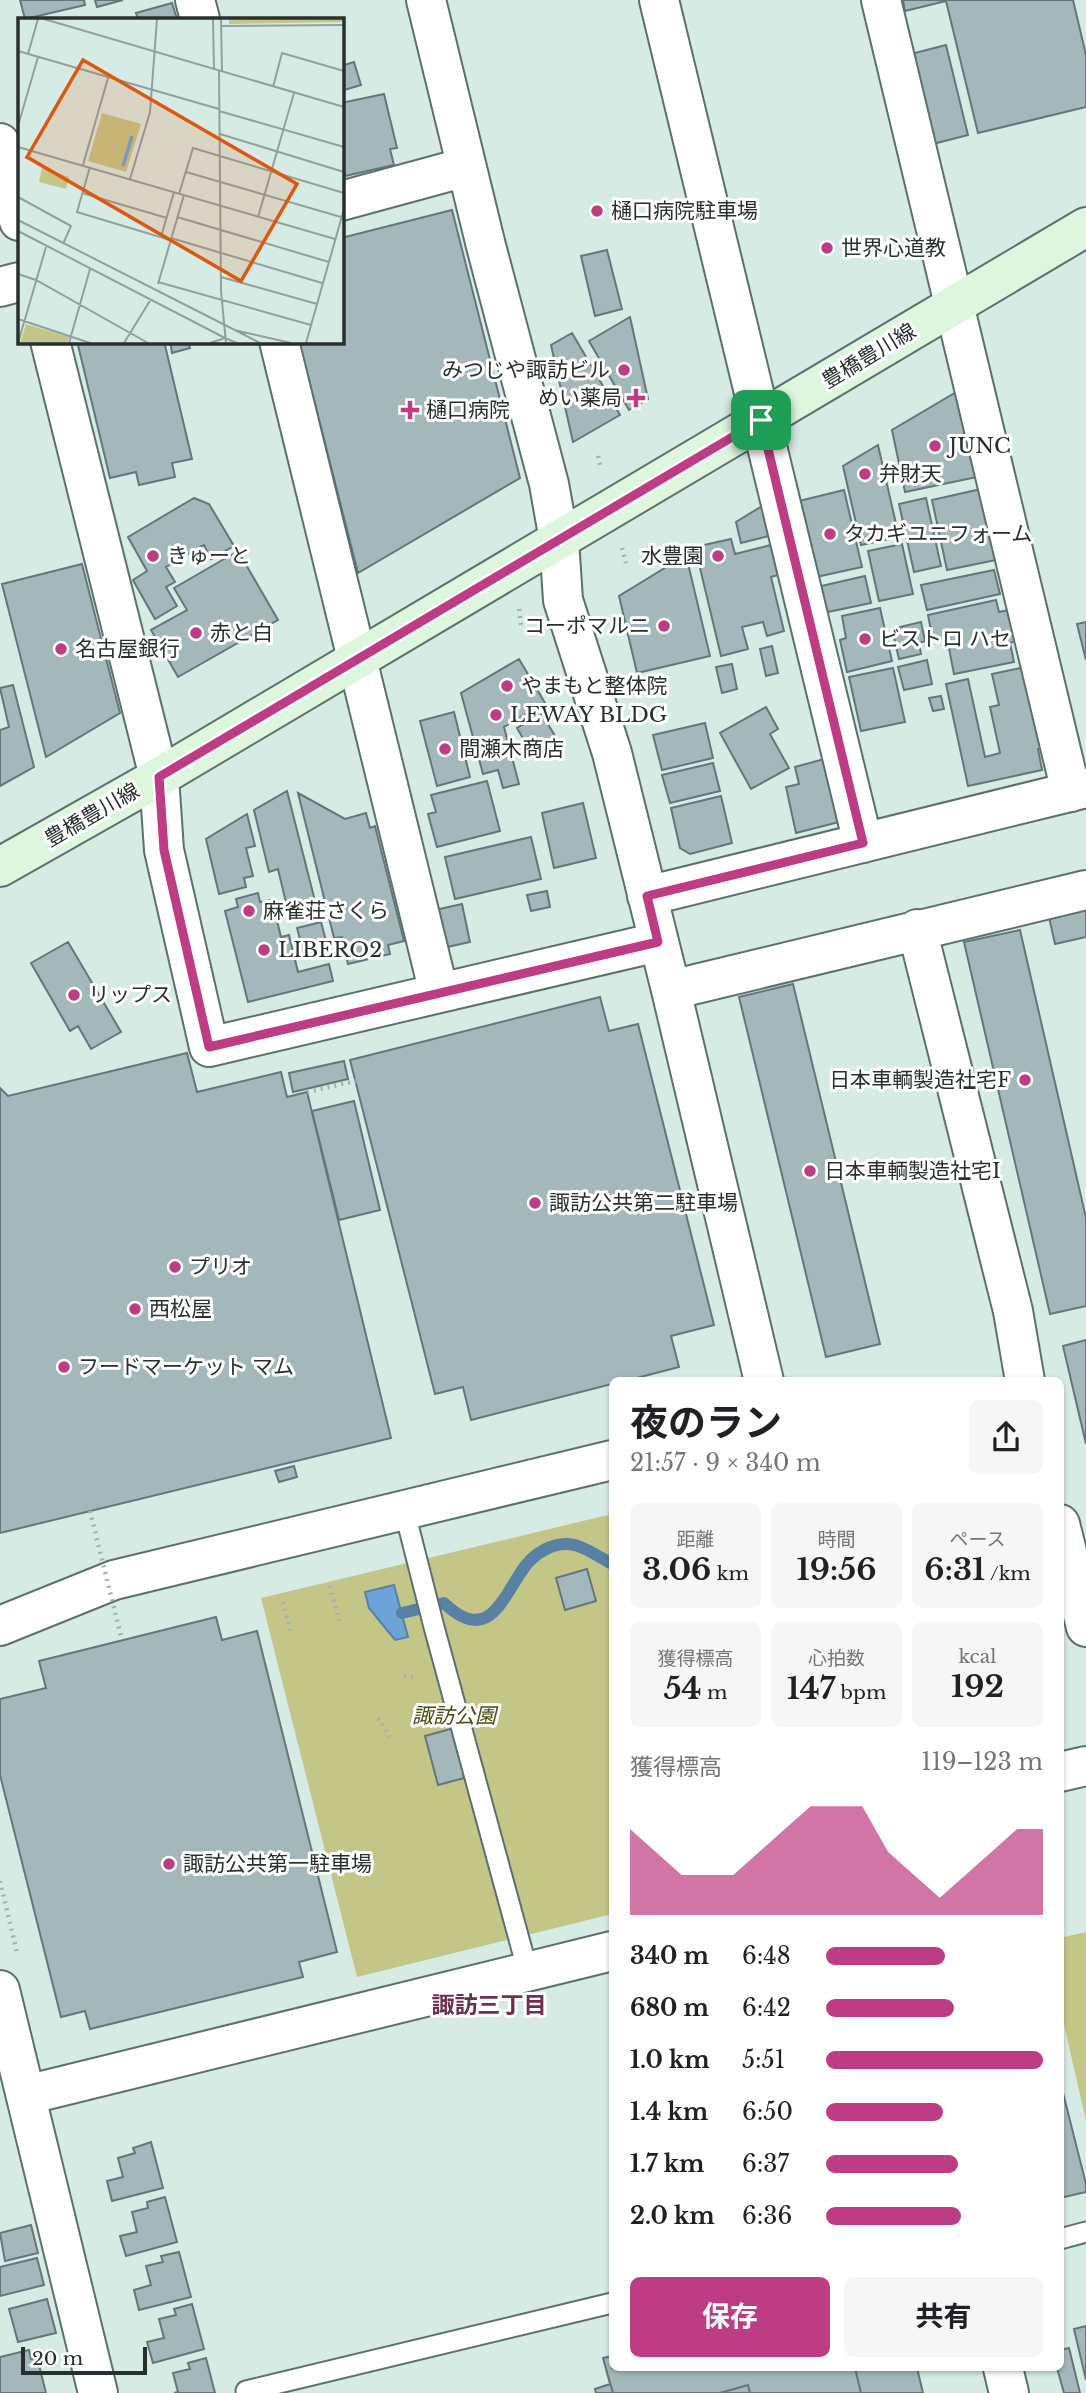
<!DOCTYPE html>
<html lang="ja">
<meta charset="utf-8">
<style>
body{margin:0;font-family:"Libre Baskerville","Noto Sans JP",serif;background:#f6f6f6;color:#202124;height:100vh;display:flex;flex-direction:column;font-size:26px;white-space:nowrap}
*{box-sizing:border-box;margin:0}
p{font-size:23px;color:#757577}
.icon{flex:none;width:38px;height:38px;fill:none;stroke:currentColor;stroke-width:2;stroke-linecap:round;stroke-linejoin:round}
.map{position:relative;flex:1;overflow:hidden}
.sheet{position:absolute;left:609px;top:1377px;width:455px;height:994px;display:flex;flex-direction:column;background:#fff;border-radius:10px;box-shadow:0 2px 5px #0004}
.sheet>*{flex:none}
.scale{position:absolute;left:21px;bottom:18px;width:126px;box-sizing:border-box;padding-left:7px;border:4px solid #28302e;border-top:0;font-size:19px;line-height:24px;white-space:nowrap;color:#28302e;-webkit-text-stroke:5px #fff;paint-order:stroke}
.pin{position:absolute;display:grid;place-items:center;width:60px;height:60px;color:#fff;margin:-30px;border-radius:14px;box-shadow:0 4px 10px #0006}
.round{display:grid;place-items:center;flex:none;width:74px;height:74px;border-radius:10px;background:#f6f6f6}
.overview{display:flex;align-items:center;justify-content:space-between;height:119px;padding:0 21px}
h1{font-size:38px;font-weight:700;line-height:52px}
.metrics{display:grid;grid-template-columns:repeat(3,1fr);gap:10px;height:119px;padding:7px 21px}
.metrics div{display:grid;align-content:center;border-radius:10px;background:#f6f6f6;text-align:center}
.metrics b{font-size:30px;font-weight:700}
.metrics small{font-size:19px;font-weight:400}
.metrics p{font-size:19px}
.chart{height:196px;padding:14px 21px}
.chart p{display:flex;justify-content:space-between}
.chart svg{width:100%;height:126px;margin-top:7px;fill:#be3c83;opacity:.7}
.button{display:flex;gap:14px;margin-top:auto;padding:14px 21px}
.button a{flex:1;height:80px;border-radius:10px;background:#be3c83;color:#fff;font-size:28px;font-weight:700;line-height:80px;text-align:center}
.button a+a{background:#f6f6f6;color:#202124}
ul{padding:0 21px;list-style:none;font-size:23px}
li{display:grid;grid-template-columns:112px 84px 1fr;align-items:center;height:52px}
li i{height:18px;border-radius:9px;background:#be3c83}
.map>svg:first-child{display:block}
.green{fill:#c4c688}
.water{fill:#6ca4d7;stroke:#5881a4;stroke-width:2}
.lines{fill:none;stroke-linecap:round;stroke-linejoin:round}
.stream{stroke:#5881a4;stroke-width:12}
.building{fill:#a4b8bc;stroke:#64767a;stroke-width:2}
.service-casing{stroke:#5e706b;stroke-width:23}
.minor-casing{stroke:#5e706b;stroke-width:42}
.secondary-casing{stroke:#5e706b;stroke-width:42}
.path{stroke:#a2b3ae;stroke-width:4.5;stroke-dasharray:2 5;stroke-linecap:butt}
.service{stroke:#fff;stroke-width:19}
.minor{stroke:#fff;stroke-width:38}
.secondary{stroke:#def6de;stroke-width:38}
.path-bridge{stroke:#a2b3ae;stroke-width:4.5;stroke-dasharray:2 5;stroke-linecap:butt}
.route-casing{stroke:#fff;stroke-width:14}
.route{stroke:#be3c83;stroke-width:9}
.poi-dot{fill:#be3c83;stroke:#fff;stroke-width:2.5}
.labels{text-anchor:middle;stroke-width:6;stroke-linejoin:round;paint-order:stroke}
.poi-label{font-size:21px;fill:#28302e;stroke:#fff;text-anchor:start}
.street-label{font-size:21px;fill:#28302e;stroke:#fff}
.park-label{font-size:21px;font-style:italic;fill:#4a4b12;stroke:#fff}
.neighbourhood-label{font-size:23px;font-weight:bold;fill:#702f50;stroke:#fff}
.inset-river{fill:none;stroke:#6ca4d7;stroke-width:3.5}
.inset-road{fill:none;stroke:#91a09c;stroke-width:2}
.view{fill:#de570e;fill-opacity:0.15;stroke:#de570e;stroke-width:3.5}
.inset-edge{fill:none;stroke:#28302e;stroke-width:3.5}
</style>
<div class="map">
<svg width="1086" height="2393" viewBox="0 0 1086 2393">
<rect width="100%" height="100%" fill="#d7ebe5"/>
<path class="green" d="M612,1514V1914L357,1977L261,1598Z
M1086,1932V2121L1061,2011L1060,1938Z"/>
<path class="water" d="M394,1585L408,1637L395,1640L369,1608L365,1592Z"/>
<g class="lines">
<path class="stream" d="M402,1613L444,1603C490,1647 503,1595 526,1565C536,1553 552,1543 568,1544C583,1545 599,1557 612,1564"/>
</g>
<path class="building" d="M20,0H84L85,5L25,19Z
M95,0H123L97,7Z
M903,0H1073L1086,55V107L978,133L946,1L905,11Z
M172,3L177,19H138L136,13Z
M946,45L968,135L933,144L911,54Z
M354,62L361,85L341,91V66Z
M384,94L397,148L390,149L394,165L345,176L341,158V103Z
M452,210L520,478L358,573L299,341H341V238Z
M607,250L622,309L595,316L581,256Z
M630,317L648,399L629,410L589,341Z
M572,333L620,415L573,442L551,345Z
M77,341H164L192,459L172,463L175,477L139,485L136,472L110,478Z
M170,341H188L190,348L172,353Z
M958,391L977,477L905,492L892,430Z
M878,445L899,537L861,545L843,466Z
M981,489L996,560L947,570L932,500Z
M844,490L862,567L816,577L799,501Z
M194,498L209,504L234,546L211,559L204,545L166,567L175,582L166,587L177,606L155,619L133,580L147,571L128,537Z
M926,498L941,566L914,572L899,504Z
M762,506L769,536L741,543L736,522Z
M731,539L735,554L771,545L778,575L771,577L784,631L767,636L763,622L742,627L748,649L721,656L695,547Z
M902,544L913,594L879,601L868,551Z
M238,551L278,620L178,677L151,630L187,610L174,588Z
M686,555L710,656L637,673L619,596Z
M82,564L120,713L46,757L2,584Z
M994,570L1000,594L927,610L921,585Z
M865,576L871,603L823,613L817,587Z
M996,600L999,612L1009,610L1015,641L1010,643L1014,662L954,674L947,638L933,641L928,615Z
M880,608L892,661L847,672L840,640L846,638L842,616Z
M921,622L925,641L919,643L921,654L899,659L892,629Z
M1086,622V660L1077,624Z
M772,646L778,673L766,676L760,649Z
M519,659L545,703L504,727L519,784L503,788L498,770L483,774L461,693Z
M927,660L932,684L904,690L898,667Z
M732,664L737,689L722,693L716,667Z
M1025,667L1043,748L1038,749L1042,770L968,786L946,684L968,679L985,757L1000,753L990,707L999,705L992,674Z
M893,668L905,722L861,731L849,677Z
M13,685L34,767L0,786V730L9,727L0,688Z
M941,696L944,709L933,711L929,698Z
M766,707L778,729L770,734L789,768L751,789L720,733Z
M454,712L470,777L437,786L420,721Z
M542,714L555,736L530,751L517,728Z
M705,723L713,758L662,770L653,735Z
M824,759L839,822L796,833L786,787L799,784L795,767Z
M713,763L720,791L670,803L662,775Z
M487,781L500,831L437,847L428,814L436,812L431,795Z
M287,791L316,905L288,911L278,869L269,872L254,810Z
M298,793L345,819L366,813L370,828L375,826L404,941L388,945L390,954L348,964L342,937L334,938Z
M721,796L732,843L690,854L680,848L671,808Z
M583,803L596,858L554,868L542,813Z
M247,814L255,846L246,848L253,876L244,878L246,887L219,894L206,839Z
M531,837L541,879L455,899L445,857Z
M547,891L550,907L531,911L527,895Z
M258,893L260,902L272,900L281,937L289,935L298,972L329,964L333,981L248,1002L225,911L238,907L236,899Z
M462,904L470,942L443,948L435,910Z
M1086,908V937L1055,944L1049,917Z
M321,922L329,952L305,958L297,928Z
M1020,930L1086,1218V1306L1050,1314L964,942Z
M68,942L121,1032L91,1049L78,1026L70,1031L31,963Z
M793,984L880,1344L826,1357L739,997Z
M600,997L609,1031L638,1024L714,1325L671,1336L679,1367L625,1381H612V1384L471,1420L463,1387L435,1394L350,1060Z
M187,1053L197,1092L281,1072L287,1097L307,1092L391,1438L0,1533V1088L8,1096Z
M344,1061L348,1079L293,1092L289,1073Z
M354,1101L380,1210L339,1220L312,1111Z
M1086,1340V1444L1063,1346Z
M294,1466L297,1477L279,1482L275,1471Z
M587,1569L596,1601L565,1610L556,1578Z
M216,1617L222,1640L257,1631L337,1952L299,1962L303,1977L90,2029L85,2011L61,2017L0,1775V1699L46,1688L39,1661Z
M454,1728L468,1777L438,1785L425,1736Z
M1060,2081L1086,2184V2192L1060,2198Z
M151,2142L163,2188L112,2201L107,2181L123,2177L118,2158L135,2153L133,2148Z
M165,2197L177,2242L126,2256L120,2236L137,2232L132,2212L148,2208L147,2202Z
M31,2225L38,2253L5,2261L0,2233Z
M179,2252L191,2297L139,2310L134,2290L151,2285L146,2266L163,2262L161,2256Z
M37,2258L44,2285L0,2296V2267Z
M47,2299L56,2333L18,2342L9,2309Z
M192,2304L204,2349L153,2363L147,2342L164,2338L159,2319L176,2315L174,2309Z
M1086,2326V2380L1074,2329Z
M1069,2348L1080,2393H1064L1057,2368H1060V2350Z
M29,2350L31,2359L37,2357L46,2393H0V2357Z
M612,2356V2368H855L861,2393H750L748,2385L720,2393H613L603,2358Z
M612,2356V2368H917L923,2393H596L595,2389L610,2384L603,2358Z
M206,2358L215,2393H174L178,2392L173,2373L190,2369L188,2363Z"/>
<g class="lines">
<defs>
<path id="service" d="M404,1509L434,1627L528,1972
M1060,2239L1086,2232
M246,2391L612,2303"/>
<path id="minor" d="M195,0L200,19
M426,0L486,246L549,484L559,540L563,600L612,753L671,990L764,1381
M659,0L863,843
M881,0L1071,792
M0,143L19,221
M341,201L466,167
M0,287L19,282
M50,341L159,777L164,850L209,1047L658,942
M279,341L439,993
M647,896L1086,788
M917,929L1013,1311L1025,1381
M671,990L1086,890
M1060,1524L1086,1627
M0,1626L114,1580L612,1460
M1060,1772L1086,1766
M0,1990L98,2393
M26,2095L612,1951
M1003,2368L1009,2393"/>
<path id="secondary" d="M0,867L159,777L1086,227"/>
</defs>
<use href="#service" class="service-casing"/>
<use href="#minor" class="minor-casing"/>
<use href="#secondary" class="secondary-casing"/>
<path class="path" d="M598,456L601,468
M622,548L626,563
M519,609L521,625
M307,1092L356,1081
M330,1586L339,1621
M283,1602L291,1633
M404,1676L415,1677
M378,1718L390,1737
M0,1881L17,1953"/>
<use href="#service" class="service"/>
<use href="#minor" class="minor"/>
<use href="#secondary" class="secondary"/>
<path class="path-bridge" d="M90,1511L122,1640"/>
</g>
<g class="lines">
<defs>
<path id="route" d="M761,420L863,843L647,896L658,942L209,1047L164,850L159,777Z"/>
</defs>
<use href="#route" class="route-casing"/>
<use href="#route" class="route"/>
</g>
<g class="poi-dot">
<circle cx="597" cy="211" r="7"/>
<circle cx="827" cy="248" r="7"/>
<circle cx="624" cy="370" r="7"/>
<path d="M632.5 387.5h7v7h7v7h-7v7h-7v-7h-7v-7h7z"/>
<path d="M406.5 399.5h7v7h7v7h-7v7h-7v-7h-7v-7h7z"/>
<circle cx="935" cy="446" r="7"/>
<circle cx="865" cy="474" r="7"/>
<circle cx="830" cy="534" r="7"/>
<circle cx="153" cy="556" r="7"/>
<circle cx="718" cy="556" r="7"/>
<circle cx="664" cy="626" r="7"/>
<circle cx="196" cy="633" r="7"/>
<circle cx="865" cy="639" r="7"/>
<circle cx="61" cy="649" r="7"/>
<circle cx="507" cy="686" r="7"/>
<circle cx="496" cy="715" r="7"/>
<circle cx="445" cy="749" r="7"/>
<circle cx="249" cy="911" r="7"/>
<circle cx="264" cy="950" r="7"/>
<circle cx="74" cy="995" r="7"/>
<circle cx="1025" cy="1080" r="7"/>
<circle cx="810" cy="1171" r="7"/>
<circle cx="535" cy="1203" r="7"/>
<circle cx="175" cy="1267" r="7"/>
<circle cx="135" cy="1309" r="7"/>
<circle cx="64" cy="1367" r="7"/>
<circle cx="169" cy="1864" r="7"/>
</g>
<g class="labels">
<g class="poi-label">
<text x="611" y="218">樋口病院駐車場</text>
<text x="841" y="255">世界心道教</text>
<text x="610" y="377" text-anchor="end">みつじや諏訪ビル</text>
<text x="622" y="405" text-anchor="end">めい薬局</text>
<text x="426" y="417">樋口病院</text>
<text x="949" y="453">JUNC</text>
<text x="879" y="481">弁財天</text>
<text x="844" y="541">タカギユニフォーム</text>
<text x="167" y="563">きゅーと</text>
<text x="704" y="563" text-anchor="end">水豊園</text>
<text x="650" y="633" text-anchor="end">コーポマルニ</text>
<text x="210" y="640">赤と白</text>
<text x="879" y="646">ビストロ ハセ</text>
<text x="75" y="656">名古屋銀行</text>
<text x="521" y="693">やまもと整体院</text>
<text x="510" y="722">LEWAY BLDG</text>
<text x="459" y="756">間瀬木商店</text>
<text x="263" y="918">麻雀荘さくら</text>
<text x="278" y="957">LIBERO2</text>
<text x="88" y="1002">リップス</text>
<text x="1011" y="1087" text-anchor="end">日本車輌製造社宅F</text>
<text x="824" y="1178">日本車輌製造社宅I</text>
<text x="549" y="1210">諏訪公共第二駐車場</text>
<text x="189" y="1274">プリオ</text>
<text x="149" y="1316">西松屋</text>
<text x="78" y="1374">フードマーケット マム</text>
<text x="183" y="1871">諏訪公共第一駐車場</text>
</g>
<g class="street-label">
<text transform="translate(869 356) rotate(-31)" y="7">豊橋豊川線</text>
<text transform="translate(92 815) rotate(-30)" y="7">豊橋豊川線</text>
</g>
<g class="park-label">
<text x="454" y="1723">諏訪公園</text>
</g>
<g class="neighbourhood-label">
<text x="489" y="2013">諏訪三丁目</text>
</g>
</g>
<g transform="translate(18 18)">
<rect width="326" height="326" fill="#d7ebe5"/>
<path d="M211,1H325L326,4L211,6ZM84,95L123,106L108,154L70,143ZM24,150L51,159L48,171L21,164ZM8,306L51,319L49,325H2Z" fill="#c4c688"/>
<path class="inset-river" d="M105,148L114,118"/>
<path class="inset-road" d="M26,1L326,89M195,1L196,51M203,1L204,53M203,8L326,7M0,33L201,91M10,36L20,1M201,53L203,273L208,325M255,69L264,35L326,53M201,93L326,129M0,108L20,39M202,116L326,154M0,129L317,221M65,147L90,60M72,149L59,194L152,222M168,154L323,199M112,161L132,94L139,1M64,175L149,200M161,176L175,130L326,175M0,179L53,208L45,226M159,199L311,244M240,199L276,75M0,202L205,306M0,213L207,320M143,219L156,174M153,220L304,265M0,256L18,262L130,325M203,259L299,286M140,264L293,307M140,266L166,177M0,301L72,325M205,306L242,325M216,312L273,325M0,325L28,229M51,325L72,251M106,325L133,281M192,325L207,320L219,325M288,325L326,191"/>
<path class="view" d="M65,42L279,166L223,263L9,139Z"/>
<rect width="326" height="326" class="inset-edge"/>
</g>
</svg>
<div class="scale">20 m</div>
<div class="pin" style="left:761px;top:420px;background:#1e9e55"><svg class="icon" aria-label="arrive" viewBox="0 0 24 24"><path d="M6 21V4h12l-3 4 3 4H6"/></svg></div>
<section class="sheet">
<div class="overview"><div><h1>夜のラン</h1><p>21:57 · 9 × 340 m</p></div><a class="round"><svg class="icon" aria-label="share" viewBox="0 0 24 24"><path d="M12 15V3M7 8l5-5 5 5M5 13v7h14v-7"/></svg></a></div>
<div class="metrics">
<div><p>距離</p><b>3.06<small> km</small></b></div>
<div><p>時間</p><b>19:56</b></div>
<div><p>ペース</p><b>6:31<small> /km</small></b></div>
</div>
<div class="metrics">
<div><p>獲得標高</p><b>54<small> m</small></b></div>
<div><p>心拍数</p><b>147<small> bpm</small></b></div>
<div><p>kcal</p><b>192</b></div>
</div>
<div class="chart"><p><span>獲得標高</span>119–123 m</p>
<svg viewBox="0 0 160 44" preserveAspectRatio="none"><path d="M0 44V14L10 22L20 30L30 30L40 30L50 22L60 14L70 6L80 6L90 6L100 22L110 30L120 38L130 30L140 22L150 14L160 14V44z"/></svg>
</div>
<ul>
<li><b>340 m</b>6:48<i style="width:55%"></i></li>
<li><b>680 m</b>6:42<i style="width:59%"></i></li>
<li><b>1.0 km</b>5:51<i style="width:100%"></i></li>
<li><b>1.4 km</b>6:50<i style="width:54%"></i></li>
<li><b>1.7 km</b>6:37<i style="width:61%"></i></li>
<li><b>2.0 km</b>6:36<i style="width:62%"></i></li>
</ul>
<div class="button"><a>保存</a><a>共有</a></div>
</section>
</div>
